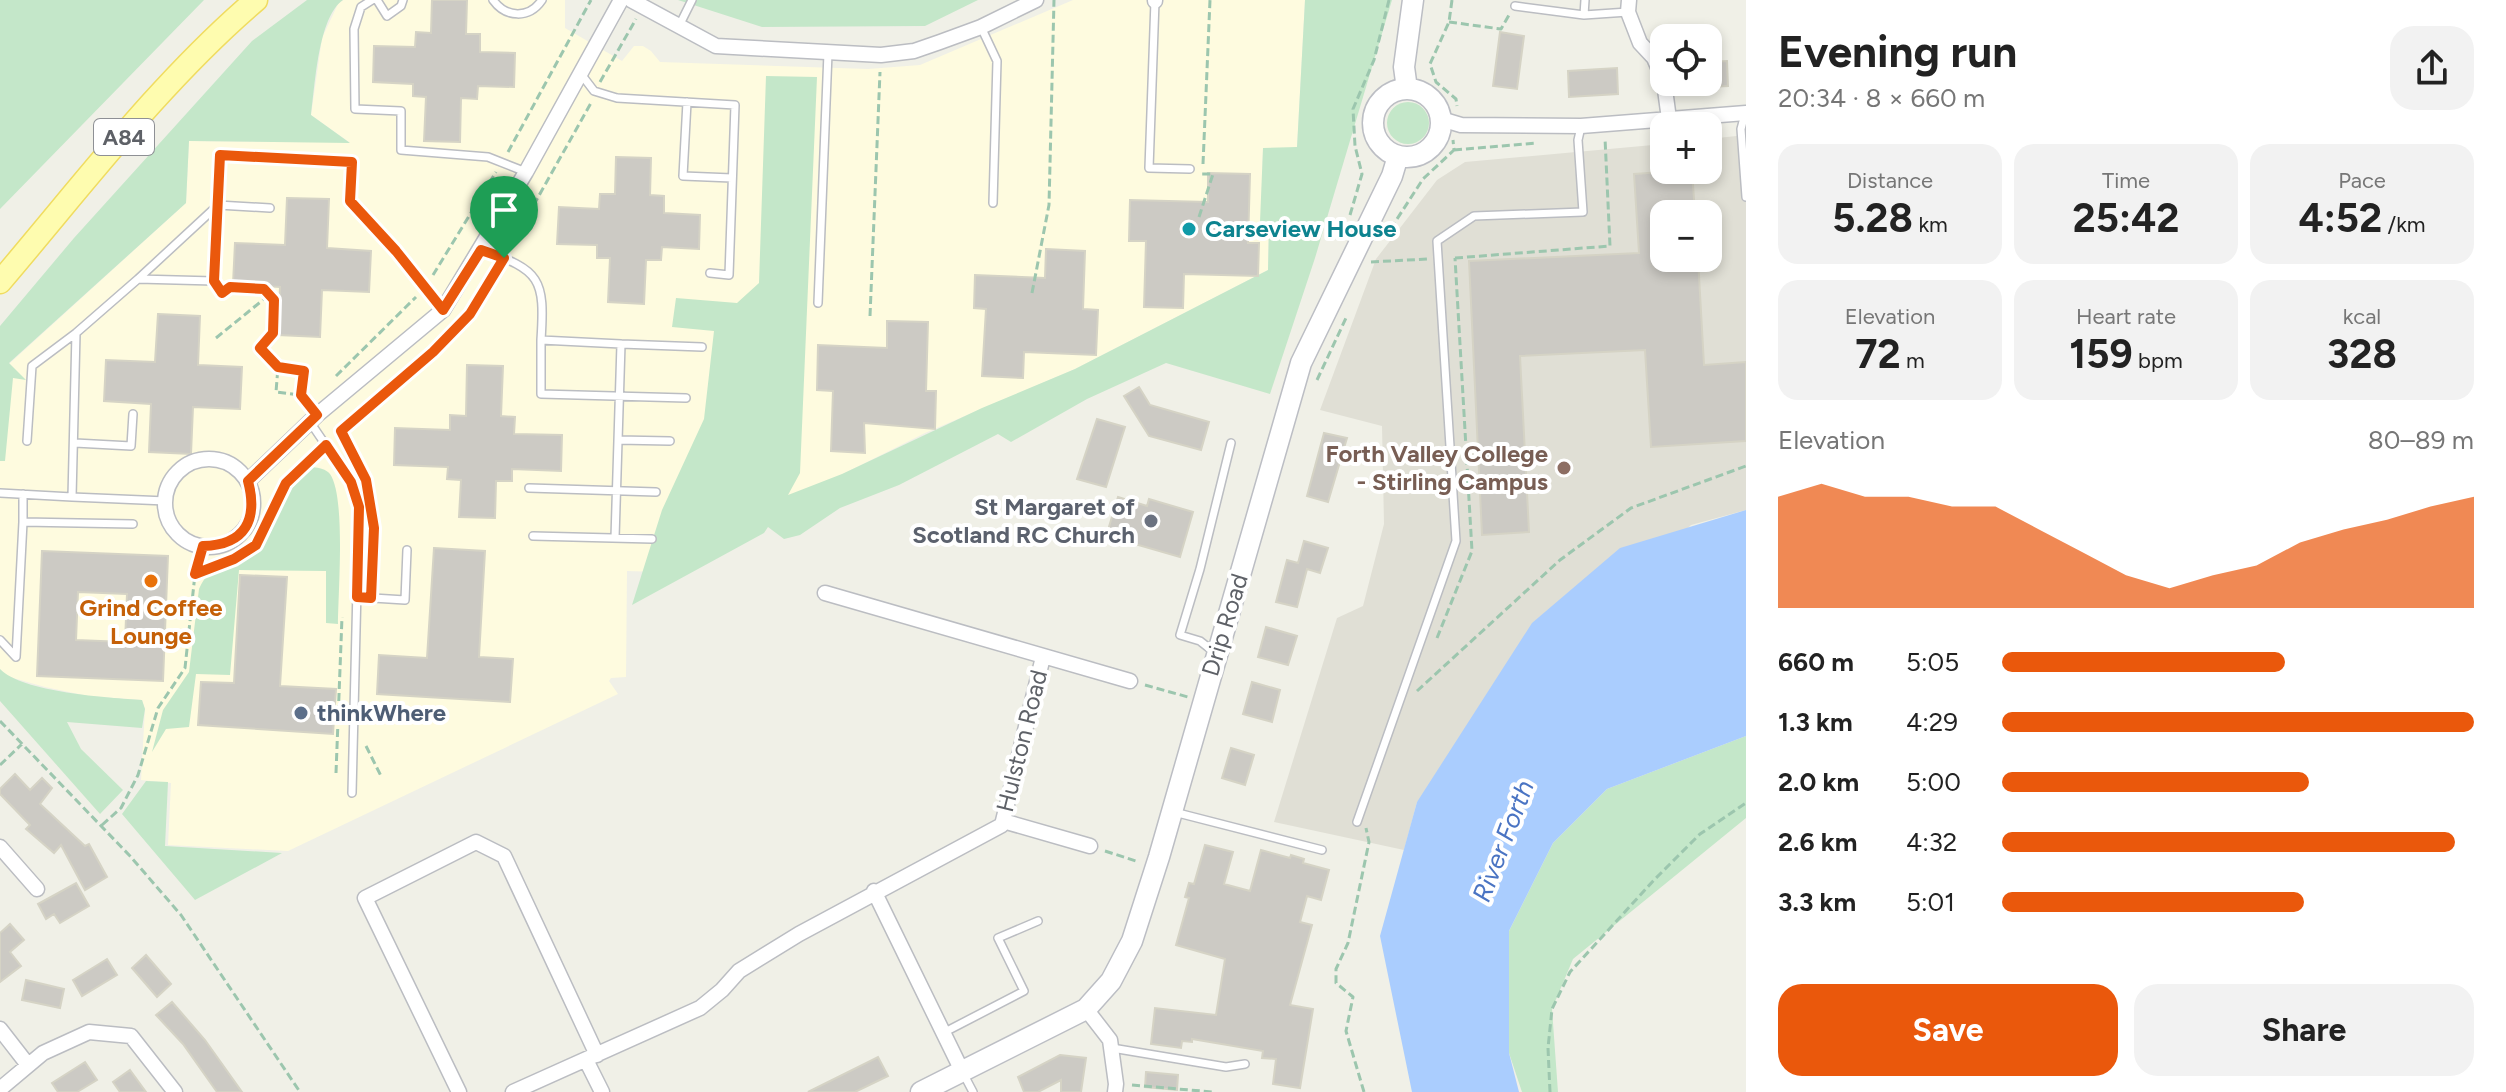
<!DOCTYPE html>
<meta charset="utf-8">
<style>
body{margin:0;font-family:Figtree,sans-serif;background:#f2f2f2;color:#222;height:100vh;display:flex;flex-direction:column;font-size:30px;white-space:nowrap}
*{box-sizing:border-box;margin:0}
p{font-size:26px;color:#767676}
.icon{flex:none;width:44px;height:44px;fill:none;stroke:currentColor;stroke-width:2;stroke-linecap:round;stroke-linejoin:round}
.map{position:relative;flex:1;overflow:hidden}
.side{display:flex;flex-direction:column;background:#fff;width:760px}
.side>*{flex:none}
.controls{position:absolute;left:1650px;top:24px;display:grid;gap:16px}
.controls a{display:grid;place-items:center;width:72px;height:72px;border-radius:16px;background:#fff;box-shadow:0 4px 12px #0003;font-size:40px}
.pin{position:absolute;display:grid;place-items:center;width:68px;height:68px;color:#fff;margin:-82px -34px;border-radius:50% 50% 50% 0;rotate:-45deg;box-shadow:0 0 8px #0007}
.pin .icon{rotate:45deg}
.round{display:grid;place-items:center;flex:none;width:84px;height:84px;border-radius:24px;background:#f2f2f2}
.head{display:flex;align-items:center;justify-content:space-between;height:136px;padding:0 32px}
h1{font-size:44px;font-weight:700;line-height:60px}
.metrics{display:grid;grid-template-columns:repeat(3,1fr);gap:12px;height:136px;padding:8px 32px}
.metrics div{display:grid;align-content:center;border-radius:20px;background:#f2f2f2;text-align:center}
.metrics b{font-size:40px;font-weight:700}
.metrics small{font-size:22px;font-weight:400}
.metrics p{font-size:22px}
.chart{height:224px;padding:16px 32px}
.chart p{display:flex;justify-content:space-between}
.chart svg{width:100%;height:144px;margin-top:8px;fill:#ea580c;opacity:.7}
.action{display:flex;gap:16px;margin-top:auto;padding:16px 32px}
.action a{flex:1;height:92px;border-radius:24px;background:#ea580c;color:#fff;font-size:32px;font-weight:700;line-height:92px;text-align:center}
.action a+a{background:#f2f2f2;color:#222}
ul{padding:0 32px;list-style:none;font-size:26px}
li{display:grid;grid-template-columns:128px 96px 1fr;align-items:center;height:60px}
li i{height:20px;border-radius:10px;background:#ea580c}
main{display:flex;flex:1;min-height:0}
.map>svg:first-child{display:block}
.commercial{fill:#fefbdf}
.education{fill:#e0dfd5;fill-rule:evenodd}
.green{fill:#c4e7c9}
.water{fill:#aacdfe}
.building{fill:#cccac4;stroke:#d5d3c5;stroke-width:2;fill-rule:evenodd}
.lines{fill:none;stroke-linecap:round;stroke-linejoin:round}
.lane-casing{stroke:#bbbdc2;stroke-width:10}
.street-casing{stroke:#bbbdc2;stroke-width:17}
.secondary-casing{stroke:#bcbec4;stroke-width:23}
.primary-casing{stroke:#f0dc60;stroke-width:25}
.path{stroke:#9cc6ae;stroke-width:3;stroke-dasharray:8 4;stroke-linecap:butt}
.lane{stroke:#fff;stroke-width:7}
.street{stroke:#fff;stroke-width:14}
.secondary{stroke:#fff;stroke-width:20}
.primary{stroke:#fefcaf;stroke-width:22}
.route-casing{stroke:#fff;stroke-width:16}
.route{stroke:#ea580c;stroke-width:10}
.culture-dot{fill:#0f9aa8;stroke:#fff;stroke-width:3}
.education-dot{fill:#8d6e63;stroke:#fff;stroke-width:3}
.worship-dot{fill:#6b7280;stroke:#fff;stroke-width:3}
.food-dot{fill:#e8710a;stroke:#fff;stroke-width:3}
.service-dot{fill:#5c6f8a;stroke:#fff;stroke-width:3}
.labels{text-anchor:middle;stroke-width:8;stroke-linejoin:round;paint-order:stroke}
.shield{fill:#fff;stroke:#8e9095;stroke-width:2}
.shield-label{font-size:22px;font-weight:bold;fill:#5e6167}
.culture-label{font-size:24px;font-weight:bold;fill:#0d838f;stroke:#fff;text-anchor:start}
.education-label{font-size:24px;font-weight:bold;fill:#785e54;stroke:#fff;text-anchor:end}
.worship-label{font-size:24px;font-weight:bold;fill:#5b616d;stroke:#fff;text-anchor:end}
.food-label{font-size:24px;font-weight:bold;fill:#c56008;stroke:#fff}
.street-label{font-size:24px;fill:#5e6167;stroke:#fff}
.service-label{font-size:24px;font-weight:bold;fill:#4e5e75;stroke:#fff;text-anchor:start}
.water-label{font-size:26px;font-style:italic;fill:#4a74c3;stroke:#fff}
</style>
<main>
<div class="map">
<svg width="1746" height="1092" viewBox="0 0 1746 1092">
<rect width="100%" height="100%" fill="#f0f0e7"/>
<path class="commercial" d="M343,0H565V28L622,61L634,46H643L651,51L660,62L868,69L920,65L1073,0H1305L1297,148H1263L1261,222H1269L1268,270L1075,369L925,433L767,512L661,572L627,571L626,677L611,678L609,681L618,694L288,851L168,845L171,783L141,780L145,709L142,700L88,696L45,687L6,676L0,669V461H4L9,364L186,203L189,141L349,142L311,115L322,38L338,4Z"/>
<path class="education" d="M1746,135V510L1691,525L1417,802L1404,850L1274,822L1337,618L1363,606L1384,524L1382,426L1320,410L1376,259L1437,180L1465,162L1664,144V170H1708V139ZM1664,214H1708V258H1664Z"/>
<path class="green" d="M0,0H204L0,209Z
M307,0H343C318,17 315,86 311,115L350,143L189,141L186,203L9,363L26,380L13,378L5,461H0V326L74,238L252,41Z
M678,0H978L925,26L762,27Z
M1305,0H1392L1315,258L1270,394L1166,363L1087,399L1011,442L998,434L899,485L840,508L800,535L784,539L768,527L764,533L632,605L662,510L704,419L714,331L672,327L676,298L737,303L759,283L766,76L817,77L800,473L788,495L842,474L982,408L1075,369L1268,270L1269,222H1260L1263,148L1297,147Z
M1387 123a21 21 0 1 1 42 0a21 21 0 1 1-42 0Z
M313,467C319,468 326,469 330,474C346,497 338,593 338,624L326,623V571L239,570L230,675L196,674L189,727L166,729L152,752L163,710L189,672L199,589C211,561 232,570 254,553C269,541 268,525 277,510C286,494 299,479 313,467Z
M0,669C21,692 110,698 142,700L145,709L142,728L67,722L81,749L123,790L100,814L0,701Z
M1746,736V818L1573,959L1552,1009L1558,1092H1522L1509,1053V931L1553,843L1607,789Z
M146,781L168,782L165,846L282,853L195,900L122,814Z"/>
<path class="water" d="M1746,510V736L1607,789L1553,843L1509,931V1053L1519,1092H1412L1380,936L1417,802L1532,623L1620,548Z"/>
<path class="building" d="M432,0H467L466,34H480V52L515,53L514,87L478,86L477,99L461,98L460,142L424,141L426,97L413,96V84L373,82L374,46L415,47L416,32L431,33Z
M1500,32L1524,36L1517,89L1493,86Z
M1727,61L1728,86L1708,87V62Z
M1617,68L1618,94L1569,97L1568,71Z
M616,157L651,158L650,195L664,196V213L700,215L699,249L662,247L661,260H646L644,304L608,302L610,258H597V245L557,244L559,207L599,209L600,194H615Z
M1692,170L1695,214H1664V258H1698L1704,365L1746,362V441L1651,447L1645,350L1520,356L1529,532L1482,535L1469,261L1639,253L1634,174Z
M1208,173L1250,174L1248,243H1259L1258,276L1184,274L1183,308L1144,307L1146,241H1129L1130,200L1208,202Z
M287,198L329,199L327,248L371,251L369,292L322,290L320,337L278,335L280,287L233,284L235,243L285,245Z
M1046,249L1085,251L1083,309L1098,310L1096,355L1024,352L1023,378L982,376L986,309L974,308L975,275L1045,278Z
M158,314L200,316L198,365L242,367L240,409L193,407L191,454L149,452L151,404L104,401L106,360L155,362Z
M887,321L928,322L926,391H936L935,429L864,423L865,453L831,451L833,391L817,390L818,345L887,348Z
M467,365L503,366L501,416L515,417L514,434L562,435L561,471L512,469V481H496L495,518L459,517L461,480L447,479L448,467L394,465L395,428L450,430V415L466,416Z
M1139,387L1150,405L1209,422L1201,450L1149,436L1124,396Z
M1097,419L1125,427L1106,487L1077,479Z
M1324,433L1347,438L1328,502L1307,496Z
M1118,497L1147,506L1149,499L1193,512L1180,557L1135,544L1136,538L1108,530Z
M1304,541L1328,548L1320,573L1307,569L1297,607L1276,602L1287,560L1298,563Z
M434,548L485,551L479,657L513,659L510,702L377,694L379,655L427,658Z
M42,551L168,556L163,681L37,676ZM78,592L127,594L125,642L76,640Z
M240,575L287,577L280,686L336,689L333,734L198,725L201,682L234,683Z
M1266,627L1297,636L1288,665L1258,657Z
M1252,682L1280,690L1272,722L1243,714Z
M1231,748L1254,755L1245,785L1222,778Z
M15,774L30,790L42,778L52,788L40,804L85,846L89,844L107,877L85,890L61,845L54,853L26,829L30,825L0,794V789Z
M1205,845L1233,852L1224,884L1250,891L1261,850L1290,858L1291,855L1304,859L1303,863L1329,870L1321,900L1307,896L1300,922L1312,925L1290,1005L1313,1009L1300,1088L1273,1084L1276,1059L1262,1058L1263,1051L1192,1039V1042L1182,1041L1181,1048L1151,1044L1155,1008L1216,1015L1225,959L1176,945L1189,898L1185,897L1189,883L1194,884Z
M76,883L89,906L60,923L54,914L46,919L38,904Z
M10,924L24,940L10,952L21,966L0,982V933Z
M146,955L171,984L157,997L132,968Z
M107,959L117,975L82,996L73,980Z
M26,980L64,989L60,1008L22,1000Z
M172,1002L205,1040L242,1092H217L183,1044L156,1015Z
M1060,1055L1086,1058L1081,1092H1061V1080L1038,1092H1024L1018,1077Z
M878,1057L888,1076L855,1092H808Z
M85,1062L97,1080L77,1092H58L52,1083Z
M130,1070L146,1092H120L113,1082Z
M1146,1072L1178,1075L1177,1090L1145,1087Z"/>
<g class="lines">
<defs>
<path id="lane" d="M372,0L361,7L354,29L355,109L401,111V150L488,157L526,172
M377,0L387,16L401,6L403,0
M493,0C506,18 529,19 542,0
M1155,1L1149,168L1190,169
M1515,6L1584,15L1628,12
M1584,15L1585,0
M679,26L692,0
M981,27L997,61L993,203
M581,74L594,91L617,98L735,105L729,275L710,273
M687,102L683,176L732,178
M1745,114L1741,129L1746,197
M481,250C541,270 545,279 541,340L621,344L615,538
M138,279L218,205L270,208
M818,303L828,53
M541,340V394L686,398
M621,344L702,347
M310,422L351,482L359,507L352,793
M618,440L670,441
M27,441L32,366L76,333
M75,443L131,446L133,414
M529,488L656,492
M0,493L72,497
M166,501L72,497L76,333L138,279L214,281L220,155L352,162L350,201L396,251L443,310
M23,522V494
M533,536L652,539
M357,597L405,600L407,550
M0,640L16,657L23,522L133,524
M1214,652L1200,641L1180,635L1200,569L1231,443
M1174,812L1322,850
M1357,822L1456,541L1437,241L1474,216L1583,212L1578,140L1581,127
M943,1033L1024,991L998,938L1038,921
M1112,1048L1226,1067L1245,1064
M963,1073L973,1092"/>
<path id="street" d="M631,0L716,46L881,55L914,51L940,42L981,27L1036,0
M1155,0V1
M1629,0L1628,12L1640,43L1654,58L1664,81
M1664,82L1669,119
M1441,119L1461,125L1581,126L1746,113
M165 503a44 44 0 1 1 88 0a44 44 0 1 1-88 0Z
M248,481L317,415L443,310L526,172L621,0
M825,593L1130,681
M1003,821L1090,846
M0,847L37,889
M874,891L962,1071
M1086,1009L1110,1040L1116,1084L1115,1092
M0,1029L28,1065
M586,1060L602,1092
M0,1089L43,1053L89,1032L131,1036L175,1092
M459,1092L365,898L476,842L504,856L597,1055
M513,1092L700,1008L722,990L739,971L799,934L1002,825L1043,657"/>
<path id="secondary" d="M1407,89L1404,67L1413,0
M1373 123a34 34 0 1 1 68 0a34 34 0 1 1-68 0Z
M921,1092L1086,1009L1111,981L1132,941L1159,857L1301,363L1392,176L1398,156"/>
<path id="primary" d="M0,282C82,186 160,82 256,0"/>
</defs>
<use href="#lane" class="lane-casing"/>
<use href="#street" class="street-casing"/>
<use href="#secondary" class="secondary-casing"/>
<use href="#primary" class="primary-casing"/>
<path class="path" d="M1452,0L1449,22L1430,64L1436,82L1456,99L1457,106
M1449,22L1501,29L1509,15
M600,82L636,19
M1454,150L1537,143
M508,152L591,0
M1203,164L1210,0
M1350,215L1362,174L1355,146L1353,109L1374,60L1389,0
M1199,217L1213,174H1202V172
M1384,239L1423,179L1454,150L1453,140
M510,247L591,103
M1455,258L1610,246L1605,138
M1371,262L1427,259
M433,275L496,172
M220,291L222,293L230,287L264,289L274,300L273,333L260,348L278,367L276,392L301,395L307,402
M1032,293L1049,205L1054,0
M870,316L880,72
M216,338L269,295
M278,367L304,371L301,395
M336,376L416,297
M1317,380L1346,318
M310,460L320,461
M367,488L366,480L341,431L433,352L470,314L496,270
M372,563V519
M195,574L234,559L256,545L286,483L317,453
M1437,638L1472,551L1455,258
M1145,685L1188,697
M1417,691L1560,560L1631,508L1746,466
M0,721L130,856L181,915L300,1092
M366,746L382,778
M0,765L22,744
M336,773L342,617
M102,825L121,808L138,775L158,708L185,668L195,574L203,546
M1105,851L1139,862
M1132,1085L1213,1092
M1364,1092L1346,1031L1353,997L1336,983V969L1348,943L1369,842L1366,828
M1550,1092L1548,1048L1552,1009L1570,972L1654,880L1700,834L1746,803"/>
<use href="#lane" class="lane"/>
<use href="#street" class="street"/>
<use href="#secondary" class="secondary"/>
<use href="#primary" class="primary"/>
</g>
<g class="lines">
<defs>
<path id="route" d="M220,155L352,162L350,201L396,251L443,310L481,250L504,258L470,314L433,352L341,431L366,480L374,528L371,598L357,597L359,507L351,482L326,445L286,483L256,545L234,559L195,574L203,546C246,545 258,519 248,481L317,415L301,395L304,371L278,367L260,348L273,333L274,300L264,289L230,287L222,293L214,281Z"/>
</defs>
<use href="#route" class="route-casing"/>
<use href="#route" class="route"/>
</g>
<circle class="culture-dot" cx="1189" cy="229" r="8"/>
<circle class="education-dot" cx="1564" cy="468" r="8"/>
<circle class="worship-dot" cx="1151" cy="521" r="8"/>
<circle class="food-dot" cx="151" cy="581" r="8"/>
<circle class="service-dot" cx="301" cy="713" r="8"/>
<g class="labels">
<rect class="shield" x="94" y="119" width="60" height="36" rx="6"/>
<g class="shield-label">
<text x="124" y="145">A84</text>
</g>
<g class="culture-label">
<text x="1205" y="237">Carseview House</text>
</g>
<g class="education-label">
<text x="1548" y="462">Forth Valley College<tspan x="1548" dy="28">- Stirling Campus</tspan></text>
</g>
<g class="worship-label">
<text x="1135" y="515">St Margaret of<tspan x="1135" dy="28">Scotland RC Church</tspan></text>
</g>
<g class="food-label">
<text x="151" y="616">Grind Coffee<tspan x="151" dy="28">Lounge</tspan></text>
</g>
<g class="street-label">
<text transform="translate(1225 625) rotate(-73)" y="8">Drip Road</text>
<text transform="translate(1022 741) rotate(-76)" y="8">Hulston Road</text>
</g>
<g class="service-label">
<text x="317" y="721">thinkWhere</text>
</g>
<g class="water-label">
<text transform="translate(1503 841) rotate(-69)" y="9">River Forth</text>
</g>
</g>
</svg>
<div class="controls">
<a><svg class="icon" aria-label="locate" viewBox="0 0 24 24"><circle cx="12" cy="12" r="6"/><path d="M12 2v4M12 18v4M2 12h4M18 12h4"/></svg></a>
<a>+</a>
<a>−</a>
</div>
<div class="pin" style="left:504px;top:258px;background:#1e9e55"><svg class="icon" aria-label="arrive" viewBox="0 0 24 24"><path d="M6 21V4h12l-3 4 3 4H6"/></svg></div>
</div>
<section class="side">
<div class="head"><div><h1>Evening run</h1><p>20:34 · 8 × 660 m</p></div><a class="round"><svg class="icon" aria-label="share" viewBox="0 0 24 24"><path d="M12 15V3M7 8l5-5 5 5M5 13v7h14v-7"/></svg></a></div>
<div class="metrics">
<div><p>Distance</p><b>5.28<small> km</small></b></div>
<div><p>Time</p><b>25:42</b></div>
<div><p>Pace</p><b>4:52<small> /km</small></b></div>
</div>
<div class="metrics">
<div><p>Elevation</p><b>72<small> m</small></b></div>
<div><p>Heart rate</p><b>159<small> bpm</small></b></div>
<div><p>kcal</p><b>328</b></div>
</div>
<div class="chart"><p><span>Elevation</span>80–89 m</p>
<svg viewBox="0 0 160 44" preserveAspectRatio="none"><path d="M0 44V10L10 6L20 10L30 10L40 13L50 13L60 20L70 27L80 34L90 38L100 34L110 31L120 24L130 20L140 17L150 13L160 10V44z"/></svg>
</div>
<ul>
<li><b>660 m</b>5:05<i style="width:60%"></i></li>
<li><b>1.3 km</b>4:29<i style="width:100%"></i></li>
<li><b>2.0 km</b>5:00<i style="width:65%"></i></li>
<li><b>2.6 km</b>4:32<i style="width:96%"></i></li>
<li><b>3.3 km</b>5:01<i style="width:64%"></i></li>
</ul>
<div class="action"><a>Save</a><a>Share</a></div>
</section>
</main>
